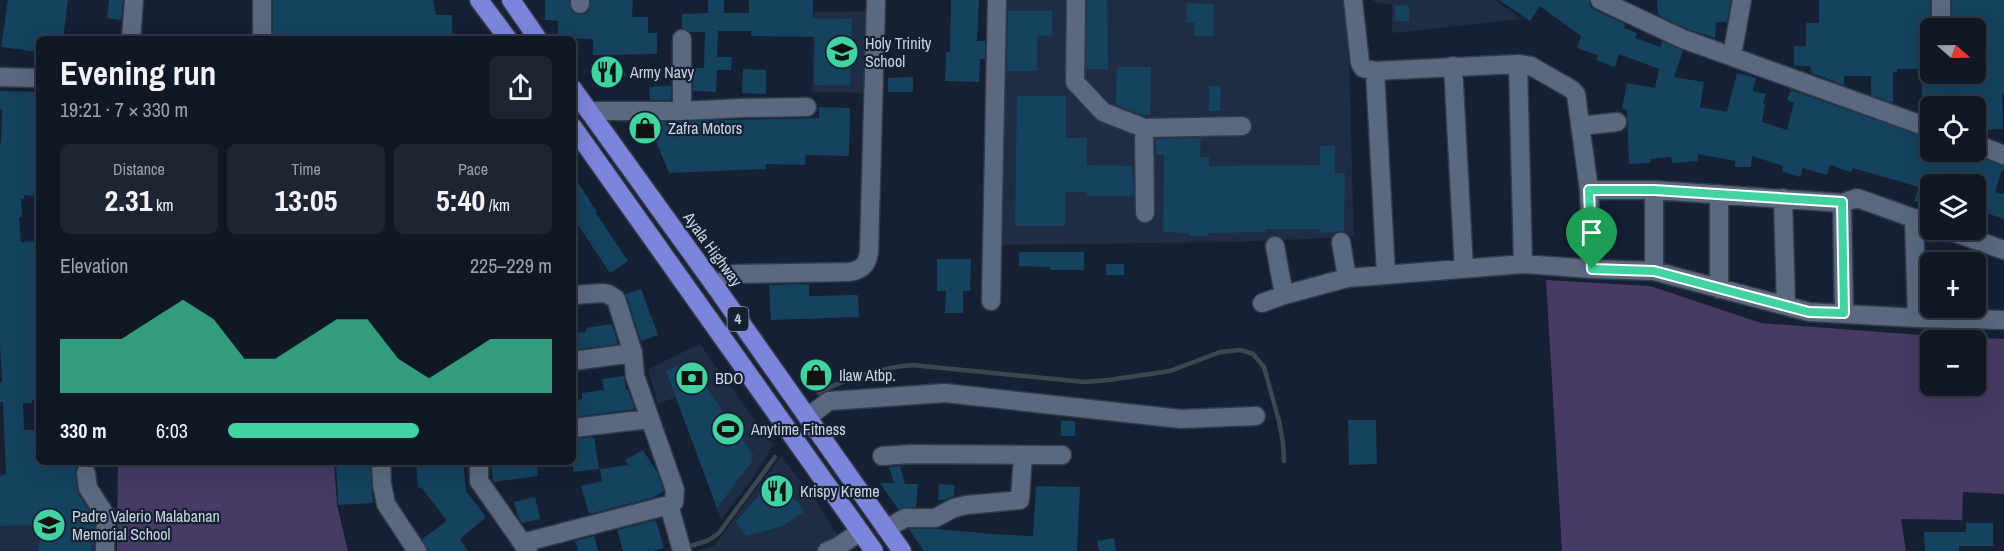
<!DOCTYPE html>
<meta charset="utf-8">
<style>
body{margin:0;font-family:"Archivo Narrow",sans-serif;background:#1e2532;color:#f1f3f6;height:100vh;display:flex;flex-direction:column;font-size:22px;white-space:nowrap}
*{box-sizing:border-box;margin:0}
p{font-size:20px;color:#9ca0a7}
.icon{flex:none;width:33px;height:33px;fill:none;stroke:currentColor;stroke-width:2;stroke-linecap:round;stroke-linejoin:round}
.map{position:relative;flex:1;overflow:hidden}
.panel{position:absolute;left:36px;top:36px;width:540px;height:429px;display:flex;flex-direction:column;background:#101826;border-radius:9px;box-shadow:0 6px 24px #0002,0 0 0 2px #303743}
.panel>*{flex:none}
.needle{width:39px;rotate:110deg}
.fabs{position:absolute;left:1920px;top:18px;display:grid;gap:12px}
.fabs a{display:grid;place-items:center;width:66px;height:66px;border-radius:9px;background:#101826;box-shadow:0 6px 24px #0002,0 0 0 2px #303743;font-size:30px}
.pin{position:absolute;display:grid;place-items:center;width:51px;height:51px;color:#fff;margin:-62px -26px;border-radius:50% 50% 50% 0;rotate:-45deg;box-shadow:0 0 6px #0007}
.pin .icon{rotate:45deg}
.round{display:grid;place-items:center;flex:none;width:63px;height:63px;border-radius:9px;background:#1e2532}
.head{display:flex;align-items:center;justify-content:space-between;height:102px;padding:0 24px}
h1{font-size:33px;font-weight:800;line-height:45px}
.metrics{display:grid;grid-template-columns:repeat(3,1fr);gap:9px;height:102px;padding:6px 24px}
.metrics div{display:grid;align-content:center;border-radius:9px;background:#1e2532;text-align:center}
.metrics b{font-size:30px;font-weight:800}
.metrics small{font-size:16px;font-weight:400}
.metrics p{font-size:16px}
.chart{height:168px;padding:12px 24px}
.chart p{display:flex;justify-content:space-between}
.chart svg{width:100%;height:108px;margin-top:6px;fill:#41d4a1;opacity:.7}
ul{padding:0 24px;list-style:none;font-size:20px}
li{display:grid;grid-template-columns:96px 72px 1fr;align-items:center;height:45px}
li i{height:15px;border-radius:8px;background:#41d4a1}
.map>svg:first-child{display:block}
.built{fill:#1e2d44}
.green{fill:#473a64;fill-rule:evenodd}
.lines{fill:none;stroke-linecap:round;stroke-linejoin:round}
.stream{stroke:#3d4750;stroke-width:4.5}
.building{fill:#14425f}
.minor-casing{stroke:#323a4a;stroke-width:21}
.highway-casing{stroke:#323a4a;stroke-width:21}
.minor{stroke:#5a697f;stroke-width:18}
.highway{stroke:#7c84db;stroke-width:18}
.route-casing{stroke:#fff;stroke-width:12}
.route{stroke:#41d4a1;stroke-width:8}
.labels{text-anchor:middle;stroke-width:4.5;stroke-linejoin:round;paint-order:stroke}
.shield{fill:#152033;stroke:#949eac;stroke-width:1.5}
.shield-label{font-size:15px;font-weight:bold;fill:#cbd4e0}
.poi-label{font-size:16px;fill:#cbd4e0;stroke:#152033;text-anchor:start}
.street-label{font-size:16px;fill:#cbd4e0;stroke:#152033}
</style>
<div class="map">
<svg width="2004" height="551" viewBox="0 0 2004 551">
<rect width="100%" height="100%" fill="#152033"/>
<path class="built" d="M1003,0H1347L1354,237L1232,242L997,245Z
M1373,0H1496L1521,19L1392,33V4L1374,2Z
M871,11L870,93L812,92L814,12Z
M700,344L773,445L753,478L721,519L676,397L658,404L648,369Z
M781,456L817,503L848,551H696L714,546Z
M81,472L99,509V551H0V474Z"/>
<path class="green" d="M1546,280L1650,286L1761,323L1920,335L2004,339V494L1963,492L1962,520L1901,519L1906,551H1562ZM1930,340H1976V386H1930Z
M118,462H334L337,505L348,551H117Z"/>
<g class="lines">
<path class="stream" d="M819,393C843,379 885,367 912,365L1085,382L1109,380L1170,371L1220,352L1241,350L1253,354L1264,367L1279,421L1283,443L1284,461
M685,548L709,540L719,533L775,457"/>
</g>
<path class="building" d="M8,0H68L63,39H39V52L1,47Z
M109,0H123L121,20L107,18Z
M273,0H433L436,15H452V39H273Z
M545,0H569L571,10L579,15L585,14L589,10L591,0H633L632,17H648V33H657V54L593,55V39L558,38V21L545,20Z
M708,0H724V13H749V0H813V18L852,19L850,86L814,85L815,37L751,36V31H718L717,57H732L731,70H717L716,92L693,91V68H704L705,32H691L682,28V14L708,13Z
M951,0H979L977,41H985V59H980L979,82L945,81L946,52H950Z
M1087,0H1107L1108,69H1086Z
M1499,0H1589L1590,6L1595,10L1625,24L1624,28L1637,33L1635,38L1660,47L1662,41L1683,51L1674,77L1704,82L1700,107L1727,112L1737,73L1756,78L1753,91L1766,94L1763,104H1765L1762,122L1787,130L1794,103L1787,100L1791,90L1930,139V152H1968L2004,166V171L2002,170L1995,192L2004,194V219L1983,212V209L1976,207V184H1930V206L1914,201L1919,187L1853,168L1851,172L1830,165L1827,175L1803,168L1800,177L1782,171L1783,166L1752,156L1751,167H1735V161L1698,154V161L1672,163L1671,157L1650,159V163L1629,164L1627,110L1622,109L1627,83L1655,88L1659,69L1619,54L1615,67L1596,60L1598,55L1577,48L1581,36L1540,6L1530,21Z
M1657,0H1731L1727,22H1716L1715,38L1687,29L1658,15Z
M1819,0H1930L1931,23L1938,28H1930V74H1976V28H1944L1951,23L1952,0H2004V93H2002L2003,129L1976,131V106H1922V74H1920V69H1897V72H1893V103L1871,95V76H1844V85L1812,73L1810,66H1794V46H1806V23H1819Z
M1187,3L1214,4L1213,36H1194L1195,23L1186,22Z
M1395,5L1409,6V21H1395Z
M1008,11H1052V36L1037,35V71H1007Z
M613,58L626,75L608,89L595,72Z
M1117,67H1151L1150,115H1142L1116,105Z
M743,69L766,70V94L742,93Z
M913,77V92H888V78Z
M671,86V100H650L649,87Z
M1209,86H1221L1220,111H1209Z
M0,91L39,92V197L24,195V199H21L22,217H19L21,242L39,241V400H32V403H23L24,430H39V462H84L76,468L75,474L78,494L95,519L94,544H92L91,551H38L43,525L0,526V476L6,475L3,402H0V382H2L0,345V143H1L2,109H0Z
M1017,96H1066V138H1087V165L1132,166L1134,194H1132V196H1087V192H1065V226H1015Z
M819,107L850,108L849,156L806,155L805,165L766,164V169L669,173L655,139H647L634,122L819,118Z
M1201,138L1200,157H1209V166L1320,165V146H1335V173H1345L1344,231L1320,233L1321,229H1265V232L1208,233V236H1189V233L1163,232L1164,155H1156V139Z
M573,175L597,212L596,213L628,261L610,273L578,225L573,229Z
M1019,252H1084V270H1050V267L1019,266Z
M937,259H971L970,291H963V313H945L946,291H937Z
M1106,264H1124V275H1106Z
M809,284V296L858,295L859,317L771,320L769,285Z
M641,289L658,335L641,341L626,294Z
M612,324L618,344L573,350V333L586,332V328Z
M684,363L687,367L691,365L754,456L751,458L753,460L717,508L666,371Z
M624,376L626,390H628L635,409L573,417V401L582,399V393L604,390L602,379Z
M1348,420H1376L1377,464L1349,465Z
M1061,421H1075V436H1061Z
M594,437L599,469L573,472V439Z
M643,450L658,474L664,491L652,498L589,514L581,486L602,481L600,469L628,465L625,460Z
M336,462H370L373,503L338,505Z
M416,462H463L466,491L486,517L460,539L468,551H428L422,539L447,521L421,487L418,488Z
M491,462H537L538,476L493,482Z
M900,466L905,484H918L916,507L898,509L880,483H894L889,467Z
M778,475L804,512L783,526L746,536L736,522L770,482Z
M939,484L954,485V496L944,500H938Z
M1036,486L1080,487L1077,551H924L909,529H938L991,534L1033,536Z
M535,497L540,519L522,523L518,517L514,502Z
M656,520L664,548L653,551H623L617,530Z
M1966,523H1993V546H1959V551H1925L1924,532H1966Z
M594,536L598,551H578L575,541Z
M1114,538L1116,551H1099L1097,541Z"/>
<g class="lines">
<defs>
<path id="minor" d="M262,0V39
M1076,0L1075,82L1103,112L1144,128L1242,126
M1353,0L1360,63L1363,68L1375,71L1518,64L1531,66L1571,89L1576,94L1589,190L1592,269
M1600,0L1683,39L1930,128
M1941,0V18
M580,4V0
M131,39L134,0
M1732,56L1742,0
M1518,64L1523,264
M1453,66L1464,269
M1375,71L1386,274
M0,77L39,78
M589,111H682L742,108L807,107
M682,111V39
M1580,126L1617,122
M1144,128L1145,213
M1976,144L2004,155
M1589,190H1654L1842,203L1857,198L1930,224
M1654,190V271
M1783,198L1786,306
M1842,203L1844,313
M1914,218L1917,318
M1947,230L2004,250
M1341,242L1347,278
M1275,246L1284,295
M715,286L734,274L849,272C862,270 867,265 869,252L876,0
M1719,289V194
M991,301L997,0
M1262,303L1284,295L1347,278L1523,264L1592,269L1654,271L1809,312L1917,318L2004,320
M573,361L633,353
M808,417L829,401L945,393L1181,419L1256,416
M573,428L649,419
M882,456L911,454L1062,455
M381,462L382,484L386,504L417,551
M479,462V481L528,551
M86,473L88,488L106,516L105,551
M669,505L682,551
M886,529L905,518H935L954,508L966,505L1020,500L1023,455
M522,543L669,505L674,502L675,490L635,376L633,353L616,299L608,294L602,293L573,295
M827,551L837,547L860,532"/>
<path id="highway" d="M479,0L508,39
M511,0L538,39
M573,89L715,286L902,551
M573,127L874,551"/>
</defs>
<use href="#minor" class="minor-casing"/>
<use href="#highway" class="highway-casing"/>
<use href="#minor" class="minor"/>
<use href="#highway" class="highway"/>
</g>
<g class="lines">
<defs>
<path id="route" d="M1589,190H1654L1842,202L1844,313L1809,312L1654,271L1592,269Z"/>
</defs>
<use href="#route" class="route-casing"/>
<use href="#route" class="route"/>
</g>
<defs>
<symbol id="school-disc" viewBox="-11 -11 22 22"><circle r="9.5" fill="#41d4a1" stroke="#152033"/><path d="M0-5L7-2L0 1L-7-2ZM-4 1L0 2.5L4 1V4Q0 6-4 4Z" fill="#111"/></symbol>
<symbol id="restaurant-disc" viewBox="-11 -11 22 22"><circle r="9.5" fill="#41d4a1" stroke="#152033"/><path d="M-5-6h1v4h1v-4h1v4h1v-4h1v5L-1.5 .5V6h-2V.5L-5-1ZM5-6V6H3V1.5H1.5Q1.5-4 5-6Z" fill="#111"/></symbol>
<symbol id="shop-disc" viewBox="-11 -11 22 22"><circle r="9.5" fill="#41d4a1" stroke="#152033"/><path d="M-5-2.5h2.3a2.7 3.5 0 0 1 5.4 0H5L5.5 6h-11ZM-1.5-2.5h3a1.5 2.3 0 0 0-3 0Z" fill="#111"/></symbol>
<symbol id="bank-disc" viewBox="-11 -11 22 22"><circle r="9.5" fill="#41d4a1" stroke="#152033"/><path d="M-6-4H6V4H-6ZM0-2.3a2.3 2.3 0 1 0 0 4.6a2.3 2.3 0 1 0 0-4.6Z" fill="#111"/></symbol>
<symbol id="stadium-disc" viewBox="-11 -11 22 22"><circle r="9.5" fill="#41d4a1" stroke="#152033"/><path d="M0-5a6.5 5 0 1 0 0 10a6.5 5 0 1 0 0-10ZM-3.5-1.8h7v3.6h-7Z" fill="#111"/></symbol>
</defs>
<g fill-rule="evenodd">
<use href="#school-disc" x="823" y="33" width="38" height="38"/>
<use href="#restaurant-disc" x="588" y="53" width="38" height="38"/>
<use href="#shop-disc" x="626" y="109" width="38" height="38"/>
<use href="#shop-disc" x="797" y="356" width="38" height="38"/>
<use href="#bank-disc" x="673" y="359" width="38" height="38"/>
<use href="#stadium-disc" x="709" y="410" width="38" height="38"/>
<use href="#restaurant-disc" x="758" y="472" width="38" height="38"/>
<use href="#school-disc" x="30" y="506" width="38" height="38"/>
</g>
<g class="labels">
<rect class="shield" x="727.5" y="307" width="21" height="24" rx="4.5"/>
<g class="shield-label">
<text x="738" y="324">4</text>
</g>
<g class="poi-label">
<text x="865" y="49">Holy Trinity<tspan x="865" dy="18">School</tspan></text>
<text x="630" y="78">Army Navy</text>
<text x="668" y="134">Zafra Motors</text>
<text x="839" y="381">Ilaw Atbp.</text>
<text x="715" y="384">BDO</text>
<text x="751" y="435">Anytime Fitness</text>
<text x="800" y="497">Krispy Kreme</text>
<text x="72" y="522">Padre Valerio Malabanan<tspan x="72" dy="18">Memorial School</tspan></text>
</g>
<g class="street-label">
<text transform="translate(713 249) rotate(54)" y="6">Ayala Highway</text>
</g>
</g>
</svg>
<div class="fabs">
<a><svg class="needle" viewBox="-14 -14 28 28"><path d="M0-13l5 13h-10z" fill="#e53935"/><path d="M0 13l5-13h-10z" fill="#9ca0a7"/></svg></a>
<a><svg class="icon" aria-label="locate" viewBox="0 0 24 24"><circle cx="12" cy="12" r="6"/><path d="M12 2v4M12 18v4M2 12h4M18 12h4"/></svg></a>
<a><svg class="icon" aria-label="layers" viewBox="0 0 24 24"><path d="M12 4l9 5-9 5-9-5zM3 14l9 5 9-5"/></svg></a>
<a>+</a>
<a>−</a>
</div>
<div class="pin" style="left:1592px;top:269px;background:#1e9e55"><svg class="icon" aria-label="arrive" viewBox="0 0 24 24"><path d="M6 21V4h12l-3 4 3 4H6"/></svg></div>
<section class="panel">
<div class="head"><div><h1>Evening run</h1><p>19:21 · 7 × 330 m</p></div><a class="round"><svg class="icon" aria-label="share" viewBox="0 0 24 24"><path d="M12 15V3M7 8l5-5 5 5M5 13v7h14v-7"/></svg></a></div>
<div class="metrics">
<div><p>Distance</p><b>2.31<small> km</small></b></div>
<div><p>Time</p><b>13:05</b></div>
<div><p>Pace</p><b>5:40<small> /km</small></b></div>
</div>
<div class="chart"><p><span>Elevation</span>225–229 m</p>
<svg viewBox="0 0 160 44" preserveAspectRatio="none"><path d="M0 44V22L10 22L20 22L30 14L40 6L50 14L60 30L70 30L80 22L90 14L100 14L110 30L120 38L130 30L140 22L150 22L160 22V44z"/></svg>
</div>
<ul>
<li><b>330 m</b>6:03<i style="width:59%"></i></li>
</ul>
</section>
</div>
